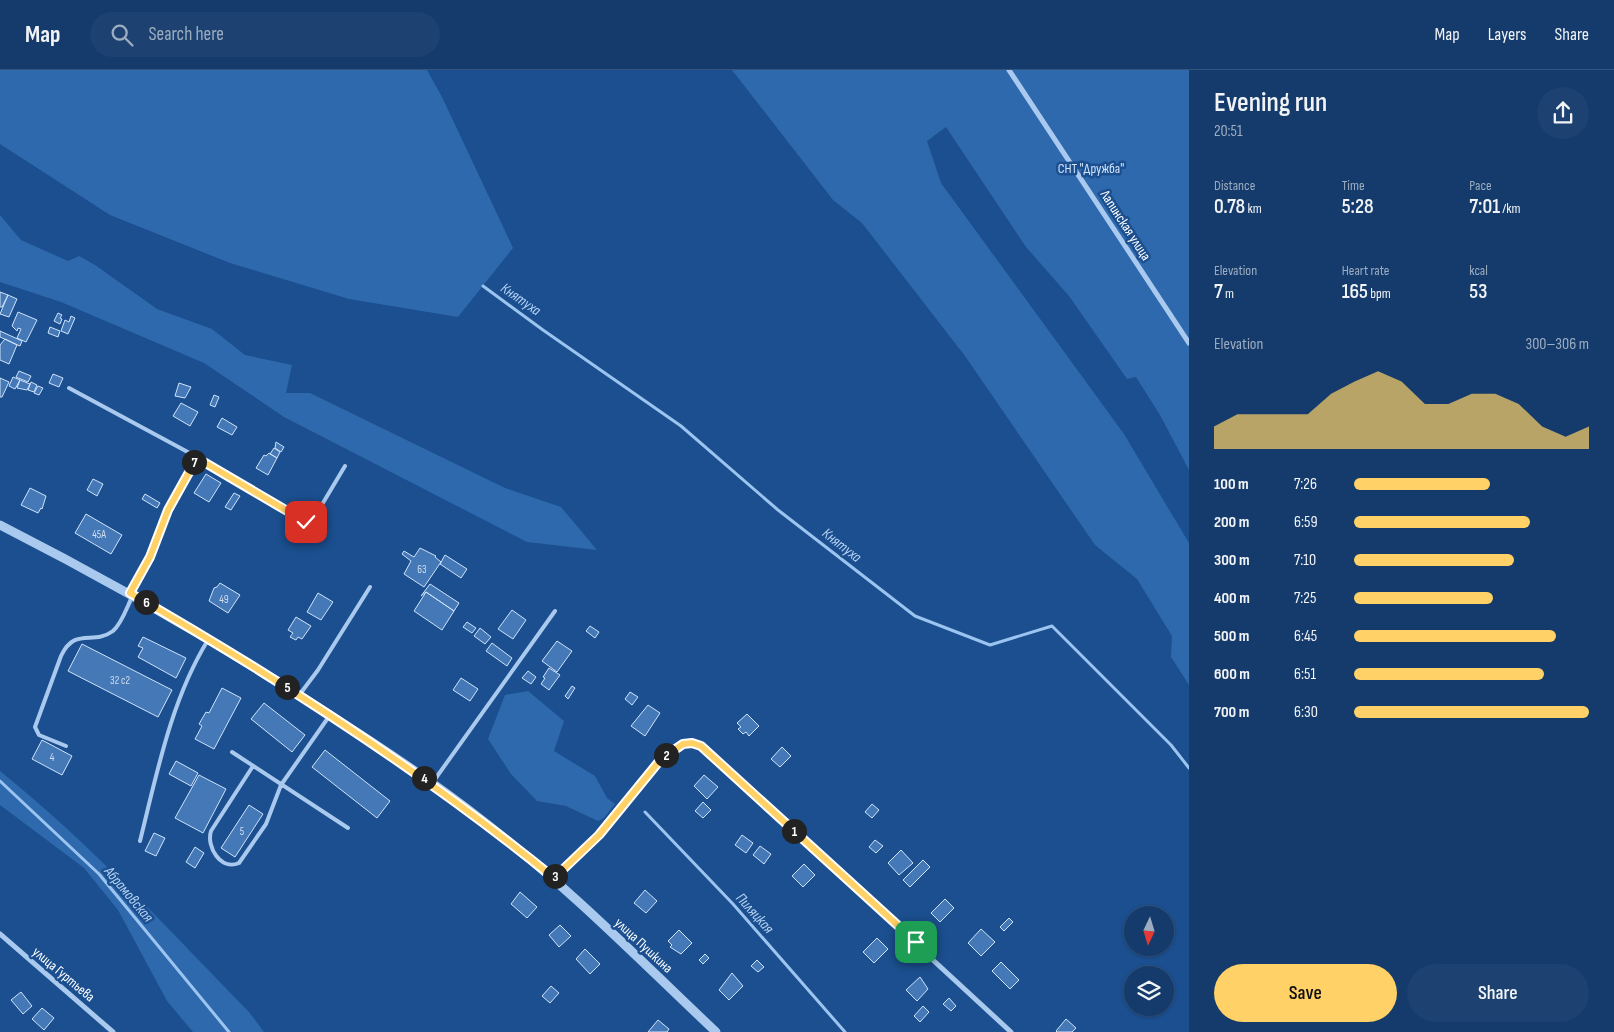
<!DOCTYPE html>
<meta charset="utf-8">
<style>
body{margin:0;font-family:"Sofia Sans Condensed",sans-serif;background:#1d4271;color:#f1f3f6;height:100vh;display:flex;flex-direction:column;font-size:19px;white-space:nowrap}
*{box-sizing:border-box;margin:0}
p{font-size:16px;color:#9dadc1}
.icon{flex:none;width:28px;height:28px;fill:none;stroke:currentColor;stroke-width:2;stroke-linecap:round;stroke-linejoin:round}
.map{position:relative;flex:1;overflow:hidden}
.details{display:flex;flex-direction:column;background:#143b6b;width:425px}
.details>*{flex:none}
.needle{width:32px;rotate:184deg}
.buttons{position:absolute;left:1124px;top:836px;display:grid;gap:10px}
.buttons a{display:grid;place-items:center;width:50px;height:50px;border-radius:50%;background:#143b6b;box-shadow:0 1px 4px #0004,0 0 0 1px #33557e;font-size:25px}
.pin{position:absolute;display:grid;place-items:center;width:42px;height:42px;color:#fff;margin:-21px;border-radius:10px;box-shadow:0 2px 8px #0006}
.km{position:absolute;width:25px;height:25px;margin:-12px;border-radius:50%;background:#222;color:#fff;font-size:14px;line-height:25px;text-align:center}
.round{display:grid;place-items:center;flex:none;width:52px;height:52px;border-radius:26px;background:#1d4271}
.headline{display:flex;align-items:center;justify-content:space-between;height:85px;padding:0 25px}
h1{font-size:28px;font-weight:600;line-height:38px}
.figures{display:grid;grid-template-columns:repeat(3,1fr);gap:8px;height:85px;padding:5px 25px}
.figures div{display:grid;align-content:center}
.figures b{font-size:21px;font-weight:600}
.figures small{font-size:14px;font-weight:400}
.figures p{font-size:14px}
.chart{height:140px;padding:10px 25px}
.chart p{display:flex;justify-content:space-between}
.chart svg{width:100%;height:90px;margin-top:5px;fill:#ffd166;opacity:.7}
.cta{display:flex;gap:10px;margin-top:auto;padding:10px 25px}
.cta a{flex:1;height:58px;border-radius:30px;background:#ffd166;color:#111;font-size:20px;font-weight:600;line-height:58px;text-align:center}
.cta a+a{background:#1d4271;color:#f1f3f6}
ul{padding:0 25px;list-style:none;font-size:16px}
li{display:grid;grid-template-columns:80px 60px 1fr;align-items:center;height:38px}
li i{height:12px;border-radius:6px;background:#ffd166}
header{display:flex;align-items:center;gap:30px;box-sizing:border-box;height:70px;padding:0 25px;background:#143b6b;border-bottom:1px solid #33557e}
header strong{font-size:24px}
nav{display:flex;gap:28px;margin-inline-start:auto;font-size:18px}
.search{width:350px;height:45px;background:#1d4271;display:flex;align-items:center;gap:12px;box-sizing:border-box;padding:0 18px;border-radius:28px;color:#9dadc1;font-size:19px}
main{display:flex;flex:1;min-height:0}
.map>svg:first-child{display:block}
.green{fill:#2e69ad}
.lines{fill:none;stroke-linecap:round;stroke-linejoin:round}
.stream{stroke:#9cc4f0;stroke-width:3}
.building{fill:#4478b7;stroke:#cfe3fa}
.service{stroke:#a9c9ee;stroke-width:4}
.minor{stroke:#a9c9ee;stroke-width:5}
.tertiary{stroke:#a9c9ee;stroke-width:9}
.route-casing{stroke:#fff;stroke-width:10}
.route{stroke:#ffd166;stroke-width:6}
.labels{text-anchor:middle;stroke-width:5;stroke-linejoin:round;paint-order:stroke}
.number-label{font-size:11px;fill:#d0dded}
.park-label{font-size:14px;fill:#cfe3fa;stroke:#1b4f8f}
.street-label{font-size:14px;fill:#fff;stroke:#1b4f8f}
.water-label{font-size:15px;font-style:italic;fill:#b5d3f5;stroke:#1b4f8f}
</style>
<header>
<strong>Map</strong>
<div class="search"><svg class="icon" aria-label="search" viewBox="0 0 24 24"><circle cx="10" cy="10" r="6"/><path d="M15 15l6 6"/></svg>Search here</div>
<nav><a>Map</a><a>Layers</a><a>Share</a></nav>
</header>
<main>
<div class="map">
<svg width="1189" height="962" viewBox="0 0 1189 962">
<rect width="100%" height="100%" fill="#1b4f8f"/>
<path class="green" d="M0,0H427L442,27L513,178L458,247L349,229L230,193L110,145L0,74Z
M732,0H1189V400L1160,345L1136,307L1127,309L1069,226L1026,177L946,57L927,71L941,113L1124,364L1189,473V615L1171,587L1172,566L1137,509L1095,475L965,286L862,153L833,130Z
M0,145L21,170L68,191L79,186L95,195L157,239L212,259L245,285L292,295L286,323H310L505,418L561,437L597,480L527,472L284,347L204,293L61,232L0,212Z
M528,621L564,651L554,681L595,706L607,728L615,734L604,748L598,751L566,736L537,731L511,704L488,669L505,625Z
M0,701C90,773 169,860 249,942L264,962H193L167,931L118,840L84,798L0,735Z"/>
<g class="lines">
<path class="stream" d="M483,216L543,260L681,356L778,440L915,546L990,575L1052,556L1171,675L1189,698
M0,711L99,804L229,962
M645,742L733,834L845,962"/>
</g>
<path class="building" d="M0,222L8,225L2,237H0Z
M8,225L17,229L9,247L0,244Z
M18,242L37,250L26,272L17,268L21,259L18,258L17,261L12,256Z
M58,243L62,245L60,248L62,249L60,254L54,251Z
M71,246L75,248L68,264L61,261L65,250L69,252Z
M50,257L60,261L58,267L48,263Z
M0,261L22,271L20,276L0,267Z
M5,269L17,275L9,294L0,290V275Z
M19,301L31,306L28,312L16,307Z
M53,304L63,308L59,317L49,313Z
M13,307L20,310L15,319L9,316Z
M0,308L9,312L2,327H0Z
M20,310L30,314L27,320L17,318Z
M31,312L37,315L34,322L28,320Z
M179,313L191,317L185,328L175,326Z
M38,316L43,318L39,325L34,323Z
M214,325L219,327L215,337L210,335Z
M181,333L198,342L190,356L173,346Z
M222,348L237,357L232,365L217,357Z
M276,372L284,377L281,382L275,378Z
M274,378L280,382L277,388L270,384Z
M269,383L277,388L268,405L256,398L264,385L266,386Z
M206,404L221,413L209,432L194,423Z
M93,409L103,414L97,426L87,420Z
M30,418L46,426L42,439L41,438L38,443L21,435Z
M234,423L240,426L231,440L225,437Z
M145,424L160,433L157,438L142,429Z
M86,444L122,465L111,484L75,463Z
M420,478L436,486L435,487L441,492L424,517L404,504L411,491L402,484L404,481L414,487Z
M445,485L467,499L461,508L440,494Z
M220,513L240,525L228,543L209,531L214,518L217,517Z
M430,514L459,533L454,541L426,522L421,526Z
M426,522L454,541L442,560L414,541Z
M318,523L333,532L321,550L307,542Z
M512,540L526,550L513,569L498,559Z
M296,547L311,556L302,569L298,567L296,570L290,567L293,563L288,560Z
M467,552L476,558L472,563L463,557Z
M590,556L599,562L595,568L586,561Z
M480,558L491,567L485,574L474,566Z
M143,567L186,588L176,608L138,587L143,578L138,576Z
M557,571L572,581L557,602L542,591Z
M492,573L512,588L507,596L486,581Z
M82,574L172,620L158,647L68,601Z
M549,598L560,605L549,620L541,614L545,608L543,607Z
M528,601L536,607L531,614L522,608Z
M461,608L478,619L470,631L453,620Z
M572,616L575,618L568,629L565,626Z
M222,618L241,628L214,679L195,669L202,656L199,654L206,642L209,643Z
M630,622L638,627L632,635L625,629Z
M264,633L305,665L292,682L251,649Z
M648,635L660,643L645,666L631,656Z
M747,644L759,656L749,666L746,662L743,664L738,659L741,657L737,653Z
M42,670L72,686L62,705L32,689Z
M782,677L791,686L780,697L771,689Z
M325,680L390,731L377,748L312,697Z
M176,691L198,703L191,716L169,704Z
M199,705L226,719L203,763L175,748Z
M704,705L718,717L707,729L694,716Z
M703,732L711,740L703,748L695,741Z
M872,734L879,740L872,748L865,742Z
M249,735L263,744L235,787L221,778Z
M154,763L165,768L156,786L145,781Z
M742,765L753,773L746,783L735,775Z
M875,770L883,776L876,783L869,777Z
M760,776L771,784L764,794L753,785Z
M195,777L204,783L195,798L186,792Z
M901,780L913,793L899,805L888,793Z
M923,790L930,797L910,817L903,810Z
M804,794L815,805L803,817L792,806Z
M645,820L657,831L646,843L634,833Z
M520,822L537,837L527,848L511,834Z
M945,829L954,838L940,852L931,843Z
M1009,848L1013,852L1004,861L1000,857Z
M560,855L571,866L559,877L549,865Z
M981,859L995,872L981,886L968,873Z
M679,860L692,873L681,884L670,877L672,875L668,871Z
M877,868L888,879L874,893L863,882Z
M585,879L600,894L590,904L576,889Z
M705,884L709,888L703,894L699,890Z
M757,890L764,897L758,902L751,896Z
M1001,892L1019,910L1010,919L992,901Z
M732,903L743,916L729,930L719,920Z
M920,907L928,919L917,931L906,920Z
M551,916L559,923L550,933L542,926Z
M21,922L32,936L23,944L11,930Z
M949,928L956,936L951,941L943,934Z
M923,936L929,942L920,952L914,946Z
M42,938L54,948L44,960L32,949Z
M1066,949L1076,958L1072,962H1057L1056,961Z
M658,950L669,959L667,962H648Z"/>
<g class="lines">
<path class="service" d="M69,318L197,387L306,452H310L314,448L345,396
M130,523L150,487L168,440L197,387
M300,624L318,600L370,517
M66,676L39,665L35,657L61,586C75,556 93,576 113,561C122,553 127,537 132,527
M232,682L348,758
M253,696L211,761C206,777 221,801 239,793L266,754L281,715L330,645
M433,712L555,541
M140,771C157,703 171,630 208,570"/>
<path class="minor" d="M1009,0L1189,273
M553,808L599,765L661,689L683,674L692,673L701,676L1011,962
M0,864L113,962"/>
<path class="tertiary" d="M0,455C114,513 223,576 330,645C382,678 435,713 483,751C566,815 640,890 716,962"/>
</g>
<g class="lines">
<defs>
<path id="route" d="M306,452L197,388L168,440L150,487L130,523C278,608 421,700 554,808L599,765L661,689L683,674L692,673L701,676L916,872"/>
</defs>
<use href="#route" class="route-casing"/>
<use href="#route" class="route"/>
</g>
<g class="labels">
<g class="number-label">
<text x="99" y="468">45А</text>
<text x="422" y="503">63</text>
<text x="224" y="533">49</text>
<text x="120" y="614">32 с2</text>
<text x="52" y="691">4</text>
<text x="242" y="765">5</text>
</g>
<g class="park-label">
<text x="1091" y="103">СНТ "Дружба"</text>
</g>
<g class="street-label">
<text transform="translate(1126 155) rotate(57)" y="5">Лапинская улица</text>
<text transform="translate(644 875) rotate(43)" y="5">улица Пушкина</text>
<text transform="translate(64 904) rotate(40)" y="5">улица Гуртьева</text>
</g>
<g class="water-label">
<text transform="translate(521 229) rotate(35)" y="5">Княтуха</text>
<text transform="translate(842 475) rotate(38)" y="5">Княтуха</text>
<text transform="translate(129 824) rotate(50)" y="5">Абрамовская</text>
<text transform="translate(755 843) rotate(48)" y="5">Пиляцкая</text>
</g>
</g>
</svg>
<div class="buttons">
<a><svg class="needle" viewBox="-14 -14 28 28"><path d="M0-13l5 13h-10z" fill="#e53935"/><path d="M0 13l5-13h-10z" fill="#9dadc1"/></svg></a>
<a><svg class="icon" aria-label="layers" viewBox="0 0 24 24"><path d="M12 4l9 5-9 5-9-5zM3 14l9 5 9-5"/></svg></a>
</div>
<div class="pin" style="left:916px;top:872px;background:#1e9e55"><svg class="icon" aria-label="arrive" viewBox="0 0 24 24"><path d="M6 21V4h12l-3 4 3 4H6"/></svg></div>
<div class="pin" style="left:306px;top:452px;background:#d93025"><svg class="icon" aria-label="check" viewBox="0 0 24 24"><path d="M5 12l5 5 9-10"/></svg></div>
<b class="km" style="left:794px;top:761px">1</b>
<b class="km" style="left:666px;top:685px">2</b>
<b class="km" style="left:555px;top:806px">3</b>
<b class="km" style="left:424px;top:708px">4</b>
<b class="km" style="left:287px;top:617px">5</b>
<b class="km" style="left:146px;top:532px">6</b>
<b class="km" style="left:194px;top:392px">7</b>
</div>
<section class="details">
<div class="headline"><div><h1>Evening run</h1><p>20:51</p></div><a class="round"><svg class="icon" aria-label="share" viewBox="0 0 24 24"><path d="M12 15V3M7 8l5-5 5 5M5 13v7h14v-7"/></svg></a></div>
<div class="figures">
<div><p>Distance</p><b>0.78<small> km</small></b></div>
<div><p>Time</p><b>5:28</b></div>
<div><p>Pace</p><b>7:01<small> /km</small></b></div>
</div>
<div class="figures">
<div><p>Elevation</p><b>7<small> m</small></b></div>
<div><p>Heart rate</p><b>165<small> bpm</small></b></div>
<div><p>kcal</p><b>53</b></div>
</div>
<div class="chart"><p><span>Elevation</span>300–306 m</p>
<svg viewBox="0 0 160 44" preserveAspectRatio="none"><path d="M0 44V33L10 27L20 27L30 27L40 27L50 17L60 11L70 6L80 11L90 22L100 22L110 17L120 17L130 22L140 33L150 38L160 33V44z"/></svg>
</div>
<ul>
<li><b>100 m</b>7:26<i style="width:58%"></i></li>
<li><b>200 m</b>6:59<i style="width:75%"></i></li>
<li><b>300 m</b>7:10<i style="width:68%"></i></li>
<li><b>400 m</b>7:25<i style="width:59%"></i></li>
<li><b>500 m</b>6:45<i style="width:86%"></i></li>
<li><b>600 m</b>6:51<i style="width:81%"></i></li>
<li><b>700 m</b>6:30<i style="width:100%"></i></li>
</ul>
<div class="cta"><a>Save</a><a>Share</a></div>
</section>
</main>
